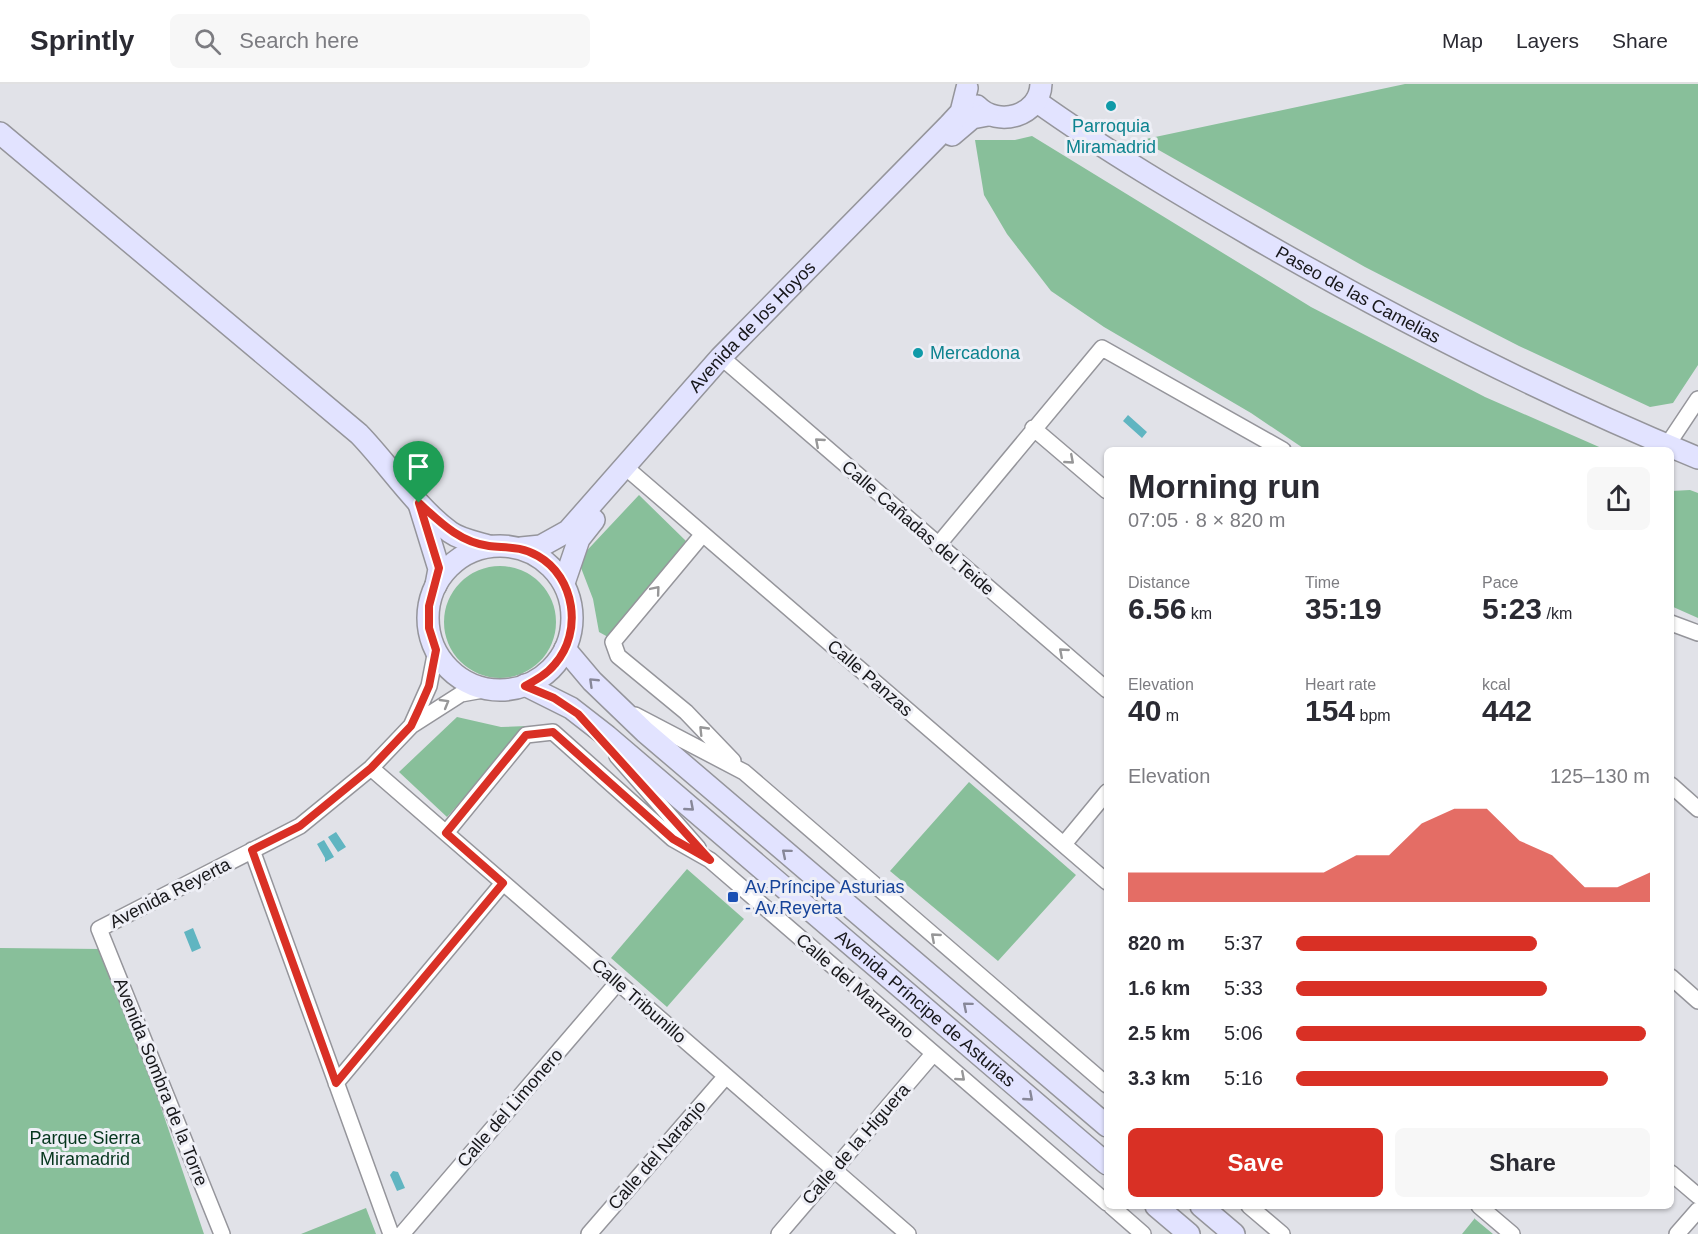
<!DOCTYPE html>
<meta charset="utf-8">
<style>
body{margin:0;font-family:Arial,sans-serif;background:#f7f7f7;color:#2b2b33;height:100vh;display:flex;flex-direction:column;font-size:22px;white-space:nowrap}
*{box-sizing:border-box;margin:0}
p{font-size:20px;color:#7c7c81}
.icon{flex:none;width:33px;height:33px;fill:none;stroke:currentColor;stroke-width:2;stroke-linecap:round;stroke-linejoin:round}
.map{position:relative;flex:1;overflow:hidden}
.panel{position:absolute;left:1104px;top:363px;width:570px;height:762px;display:flex;flex-direction:column;background:#fff;border-radius:9px;box-shadow:0 2px 4px #0004}
.panel>*{flex:none}
.pin{position:absolute;display:grid;place-items:center;width:51px;height:51px;color:#fff;margin:-62px -26px;border-radius:50% 50% 50% 0;rotate:-45deg;box-shadow:0 0 6px #0007}
.pin .icon{rotate:45deg}
.round{display:grid;place-items:center;flex:none;width:63px;height:63px;border-radius:9px;background:#f7f7f7}
.overview{display:flex;align-items:center;justify-content:space-between;height:102px;padding:0 24px}
h1{font-size:33px;font-weight:700;line-height:45px}
.stats{display:grid;grid-template-columns:repeat(3,1fr);gap:9px;height:102px;padding:6px 24px}
.stats div{display:grid;align-content:center}
.stats b{font-size:30px;font-weight:700}
.stats small{font-size:16px;font-weight:400}
.stats p{font-size:16px}
.chart{height:168px;padding:12px 24px}
.chart p{display:flex;justify-content:space-between}
.chart svg{width:100%;height:108px;margin-top:6px;fill:#d93025;opacity:.7}
.primary-button{display:flex;gap:12px;margin-top:auto;padding:12px 24px}
.primary-button a{flex:1;height:69px;border-radius:9px;background:#d93025;color:#fff;font-size:24px;font-weight:700;line-height:69px;text-align:center}
.primary-button a+a{background:#f7f7f7;color:#2b2b33}
ul{padding:0 24px;list-style:none;font-size:20px}
li{display:grid;grid-template-columns:96px 72px 1fr;align-items:center;height:45px}
li i{height:15px;border-radius:8px;background:#d93025}
header{display:flex;align-items:center;gap:36px;box-sizing:border-box;height:84px;padding:0 30px;background:#fff;border-bottom:2px solid #e1e1e2}
header strong{font-size:28px}
nav{display:flex;gap:33px;margin-inline-start:auto;font-size:21px}
.search{width:420px;height:54px;background:#f7f7f7;display:flex;align-items:center;gap:15px;box-sizing:border-box;padding:0 21px;border-radius:9px;color:#7c7c81;font-size:22px}
.map>svg:first-child{display:block}
.green{fill:#88bf9a}
.water{fill:#60b5c1}
.lines{fill:none;stroke-linecap:round;stroke-linejoin:round}
.street-casing{stroke:#95959b;stroke-width:18}
.secondary-casing{stroke:#95959b;stroke-width:24}
.street{stroke:#fff;stroke-width:15}
.secondary{stroke:#e2e3ff;stroke-width:21}
.oneway{stroke:#979798}
.oneway2{stroke:#878798}
.route-casing{stroke:#fff;stroke-width:12}
.route{stroke:#d93025;stroke-width:8}
.culture-dot{fill:#0f9aa8;stroke:#eeeff6;stroke-width:2}
.transit-dot{fill:#1a4fb4;stroke:#eeeff6;stroke-width:2}
.labels{text-anchor:middle;stroke-width:6;stroke-linejoin:round;paint-order:stroke}
.culture-label{font-size:18px;fill:#0d838f;stroke:#eeeff6}
.street-label{font-size:18px;fill:#17171a;stroke:#eeeff6}
.transit-label{font-size:18px;fill:#164399;stroke:#eeeff6;text-anchor:start}
.park-label{font-size:18px;fill:#04351c;stroke:#eeeff6}
</style>
<header>
<strong>Sprintly</strong>
<div class="search"><svg class="icon" aria-label="search" viewBox="0 0 24 24"><circle cx="10" cy="10" r="6"/><path d="M15 15l6 6"/></svg>Search here</div>
<nav><a>Map</a><a>Layers</a><a>Share</a></nav>
</header>
<div class="map">
<svg width="1698" height="1150" viewBox="0 0 1698 1150">
<rect width="100%" height="100%" fill="#e1e2e8"/>
<path class="green" d="M1405,0H1698V281L1673,319L1650,323L1519,262L1365,183L1141,56Z
M1032,52L1311,223L1485,313L1606,366H1306L1251,329L1104,243L1051,207L1007,150L984,111L975,56H1015Z
M1690,406L1698,409V534L1671,522V407Z
M639,411L686,457L608,553L599,548L593,515L578,476Z
M444 538a56 56 0 1 1 112 0a56 56 0 1 1-112 0Z
M457,633L501,643L527,642L447,733L399,688Z
M969,698L1076,791L998,877L890,787Z
M687,785L744,835L667,923L611,874Z
M0,864L101,865L128,926L204,1150H0Z
M366,1124L376,1150H301Z
M1475,1134V1135L1493,1150H1462Z"/>
<path class="water" d="M1128,331L1147,348L1142,354L1123,337Z
M336,748L346,763L338,768L328,753Z
M324,756L334,773L325,778V774L317,760Z
M193,844L201,864L192,868L184,848Z
M393,1087L398,1088L405,1104L397,1107L390,1091Z"/>
<g class="lines">
<defs>
<path id="street" d="M721,273L1107,606
M1033,344L1107,407
M1664,366L1698,315
M624,382L1107,798
M703,450L613,558L618,572L686,628L733,677
M938,461L1102,264L1283,366
M1671,539L1698,549
M635,631L744,688L1107,1001
M412,640L429,602L436,566
M617,672L698,764
M371,684L908,1150
M1671,701L1698,725
M446,749L526,651L553,648L673,755L710,776L1107,1119
M1064,760L1107,708
M252,766L391,1150
M1671,893L1698,917
M336,999L503,799
M1671,1089L1698,1112
M1111,1122L1143,1150
M1249,1122L1282,1150
M1479,1122L1512,1150
M222,1150L99,845L300,742L371,684L411,642L461,610L483,606
M402,1150L618,898
M589,1150L726,992
M779,1150L933,970
M1677,1150L1698,1126"/>
<g id="secondary">
<path id="s1" d="M1036,17C1106,67 1181,111 1255,154C1399,237 1545,311 1698,374"/>
<path d="M977,22C998,44 1040,32 1041,0"/>
<path d="M0,49L359,350C389,381 415,422 450,448C461,456 476,458 489,462"/>
<path d="M952,51L972,34L988,31"/>
<path d="M419,420L439,485L436,501"/>
<circle cx="500" cy="534" r="72"/>
<path id="s2" d="M521,464L541,462L568,447L721,273L949,41L961,28L967,4"/>
<path d="M564,499L579,455L594,436"/>
<path d="M565,565L592,597L645,648L1107,1042"/>
<path id="s3" d="M525,601L571,624L607,652L1107,1080"/>
<path d="M1156,1122L1189,1150"/>
<path d="M1201,1122L1234,1150"/>
</g>
</defs>
<use href="#street" class="street-casing"/>
<use href="#secondary" class="secondary-casing"/>
<use href="#street" class="street"/>
<use href="#secondary" class="secondary"/>
</g>
<defs><path id="oneway-chevron" d="M-2-3.5L2.5 0L-2 3.5" fill="none" stroke-width="1.6" stroke-linecap="round" stroke-linejoin="round" transform="scale(1.5)"/></defs>
<g class="oneway">
<use href="#oneway-chevron" transform="translate(819 358) rotate(-139)"/>
<use href="#oneway-chevron" transform="translate(1070 376) rotate(41)"/>
<use href="#oneway-chevron" transform="translate(656 506) rotate(-50)"/>
<use href="#oneway-chevron" transform="translate(1063 568) rotate(-139)"/>
<use href="#oneway-chevron" transform="translate(445 619) rotate(-30)"/>
<use href="#oneway-chevron" transform="translate(703 646) rotate(-134)"/>
<use href="#oneway-chevron" transform="translate(935 853) rotate(-139)"/>
<use href="#oneway-chevron" transform="translate(961 993) rotate(41)"/>
</g>
<g class="oneway2">
<use href="#oneway-chevron" transform="translate(593 598) rotate(-136)"/>
<use href="#oneway-chevron" transform="translate(690 723) rotate(41)"/>
<use href="#oneway-chevron" transform="translate(786 769) rotate(-140)"/>
<use href="#oneway-chevron" transform="translate(967 922) rotate(-140)"/>
<use href="#oneway-chevron" transform="translate(1029 1013) rotate(41)"/>
</g>
<g class="lines">
<defs>
<path id="route" d="M419,419C440,438 459,458 489,462C506,464 521,462 538,472C575,493 583,548 555,580C547,590 536,596 525,602L554,614L578,630L710,776L673,755L553,648L526,651L446,749L503,799L336,999L252,766L300,742L371,684L411,642L418,627L429,602L436,566L429,544V522L439,484Z"/>
</defs>
<use href="#route" class="route-casing"/>
<use href="#route" class="route"/>
</g>
<g class="culture-dot">
<circle cx="1111" cy="22" r="6"/>
<circle cx="918" cy="269" r="6"/>
</g>
<rect class="transit-dot" x="727" y="807" width="12" height="12" rx="3"/>
<g class="labels">
<g class="culture-label">
<text x="1111" y="48">Parroquia<tspan x="1111" dy="21">Miramadrid</tspan></text>
<text x="930" y="275" text-anchor="start">Mercadona</text>
</g>
<g class="street-label">
<text dy="6" stroke="none"><textPath href="#s1" startOffset="376">Paseo de las Camelias</textPath></text>
<text dy="6" stroke="none"><textPath href="#s2" startOffset="326">Avenida de los Hoyos</textPath></text>
<text transform="translate(918 444) rotate(41)" y="6">Calle Cañadas del Teide</text>
<text transform="translate(870 594) rotate(41)" y="6">Calle Panzas</text>
<text transform="translate(170 809) rotate(-27)" y="6">Avenida Reyerta</text>
<text transform="translate(855 902) rotate(41)" y="6">Calle del Manzano</text>
<text transform="translate(639 917) rotate(41)" y="6">Calle Tribunillo</text>
<text dy="6" stroke="none"><textPath href="#s3" startOffset="516">Avenida Príncipe de Asturias</textPath></text>
<text transform="translate(161 998) rotate(68)" y="6">Avenida Sombra de la Torre</text>
<text transform="translate(510 1024) rotate(-49)" y="6">Calle del Limonero</text>
<text transform="translate(856 1060) rotate(-49)" y="6">Calle de la Higuera</text>
<text transform="translate(657 1071) rotate(-49)" y="6">Calle del Naranjo</text>
</g>
<g class="transit-label">
<text x="745" y="809">Av.Príncipe Asturias<tspan x="745" dy="21">- Av.Reyerta</tspan></text>
</g>
<g class="park-label">
<text x="85" y="1060">Parque Sierra<tspan x="85" dy="21">Miramadrid</tspan></text>
</g>
</g>
</svg>
<div class="pin" style="left:419px;top:419px;background:#1e9e55"><svg class="icon" aria-label="arrive" viewBox="0 0 24 24"><path d="M6 21V4h12l-3 4 3 4H6"/></svg></div>
<section class="panel">
<div class="overview"><div><h1>Morning run</h1><p>07:05 · 8 × 820 m</p></div><a class="round"><svg class="icon" aria-label="share" viewBox="0 0 24 24"><path d="M12 15V3M7 8l5-5 5 5M5 13v7h14v-7"/></svg></a></div>
<div class="stats">
<div><p>Distance</p><b>6.56<small> km</small></b></div>
<div><p>Time</p><b>35:19</b></div>
<div><p>Pace</p><b>5:23<small> /km</small></b></div>
</div>
<div class="stats">
<div><p>Elevation</p><b>40<small> m</small></b></div>
<div><p>Heart rate</p><b>154<small> bpm</small></b></div>
<div><p>kcal</p><b>442</b></div>
</div>
<div class="chart"><p><span>Elevation</span>125–130 m</p>
<svg viewBox="0 0 160 44" preserveAspectRatio="none"><path d="M0 44V32L10 32L20 32L30 32L40 32L50 32L60 32L70 25L80 25L90 12L100 6L110 6L120 19L130 25L140 38L150 38L160 32V44z"/></svg>
</div>
<ul>
<li><b>820 m</b>5:37<i style="width:68%"></i></li>
<li><b>1.6 km</b>5:33<i style="width:71%"></i></li>
<li><b>2.5 km</b>5:06<i style="width:99%"></i></li>
<li><b>3.3 km</b>5:16<i style="width:88%"></i></li>
</ul>
<div class="primary-button"><a>Save</a><a>Share</a></div>
</section>
</div>
